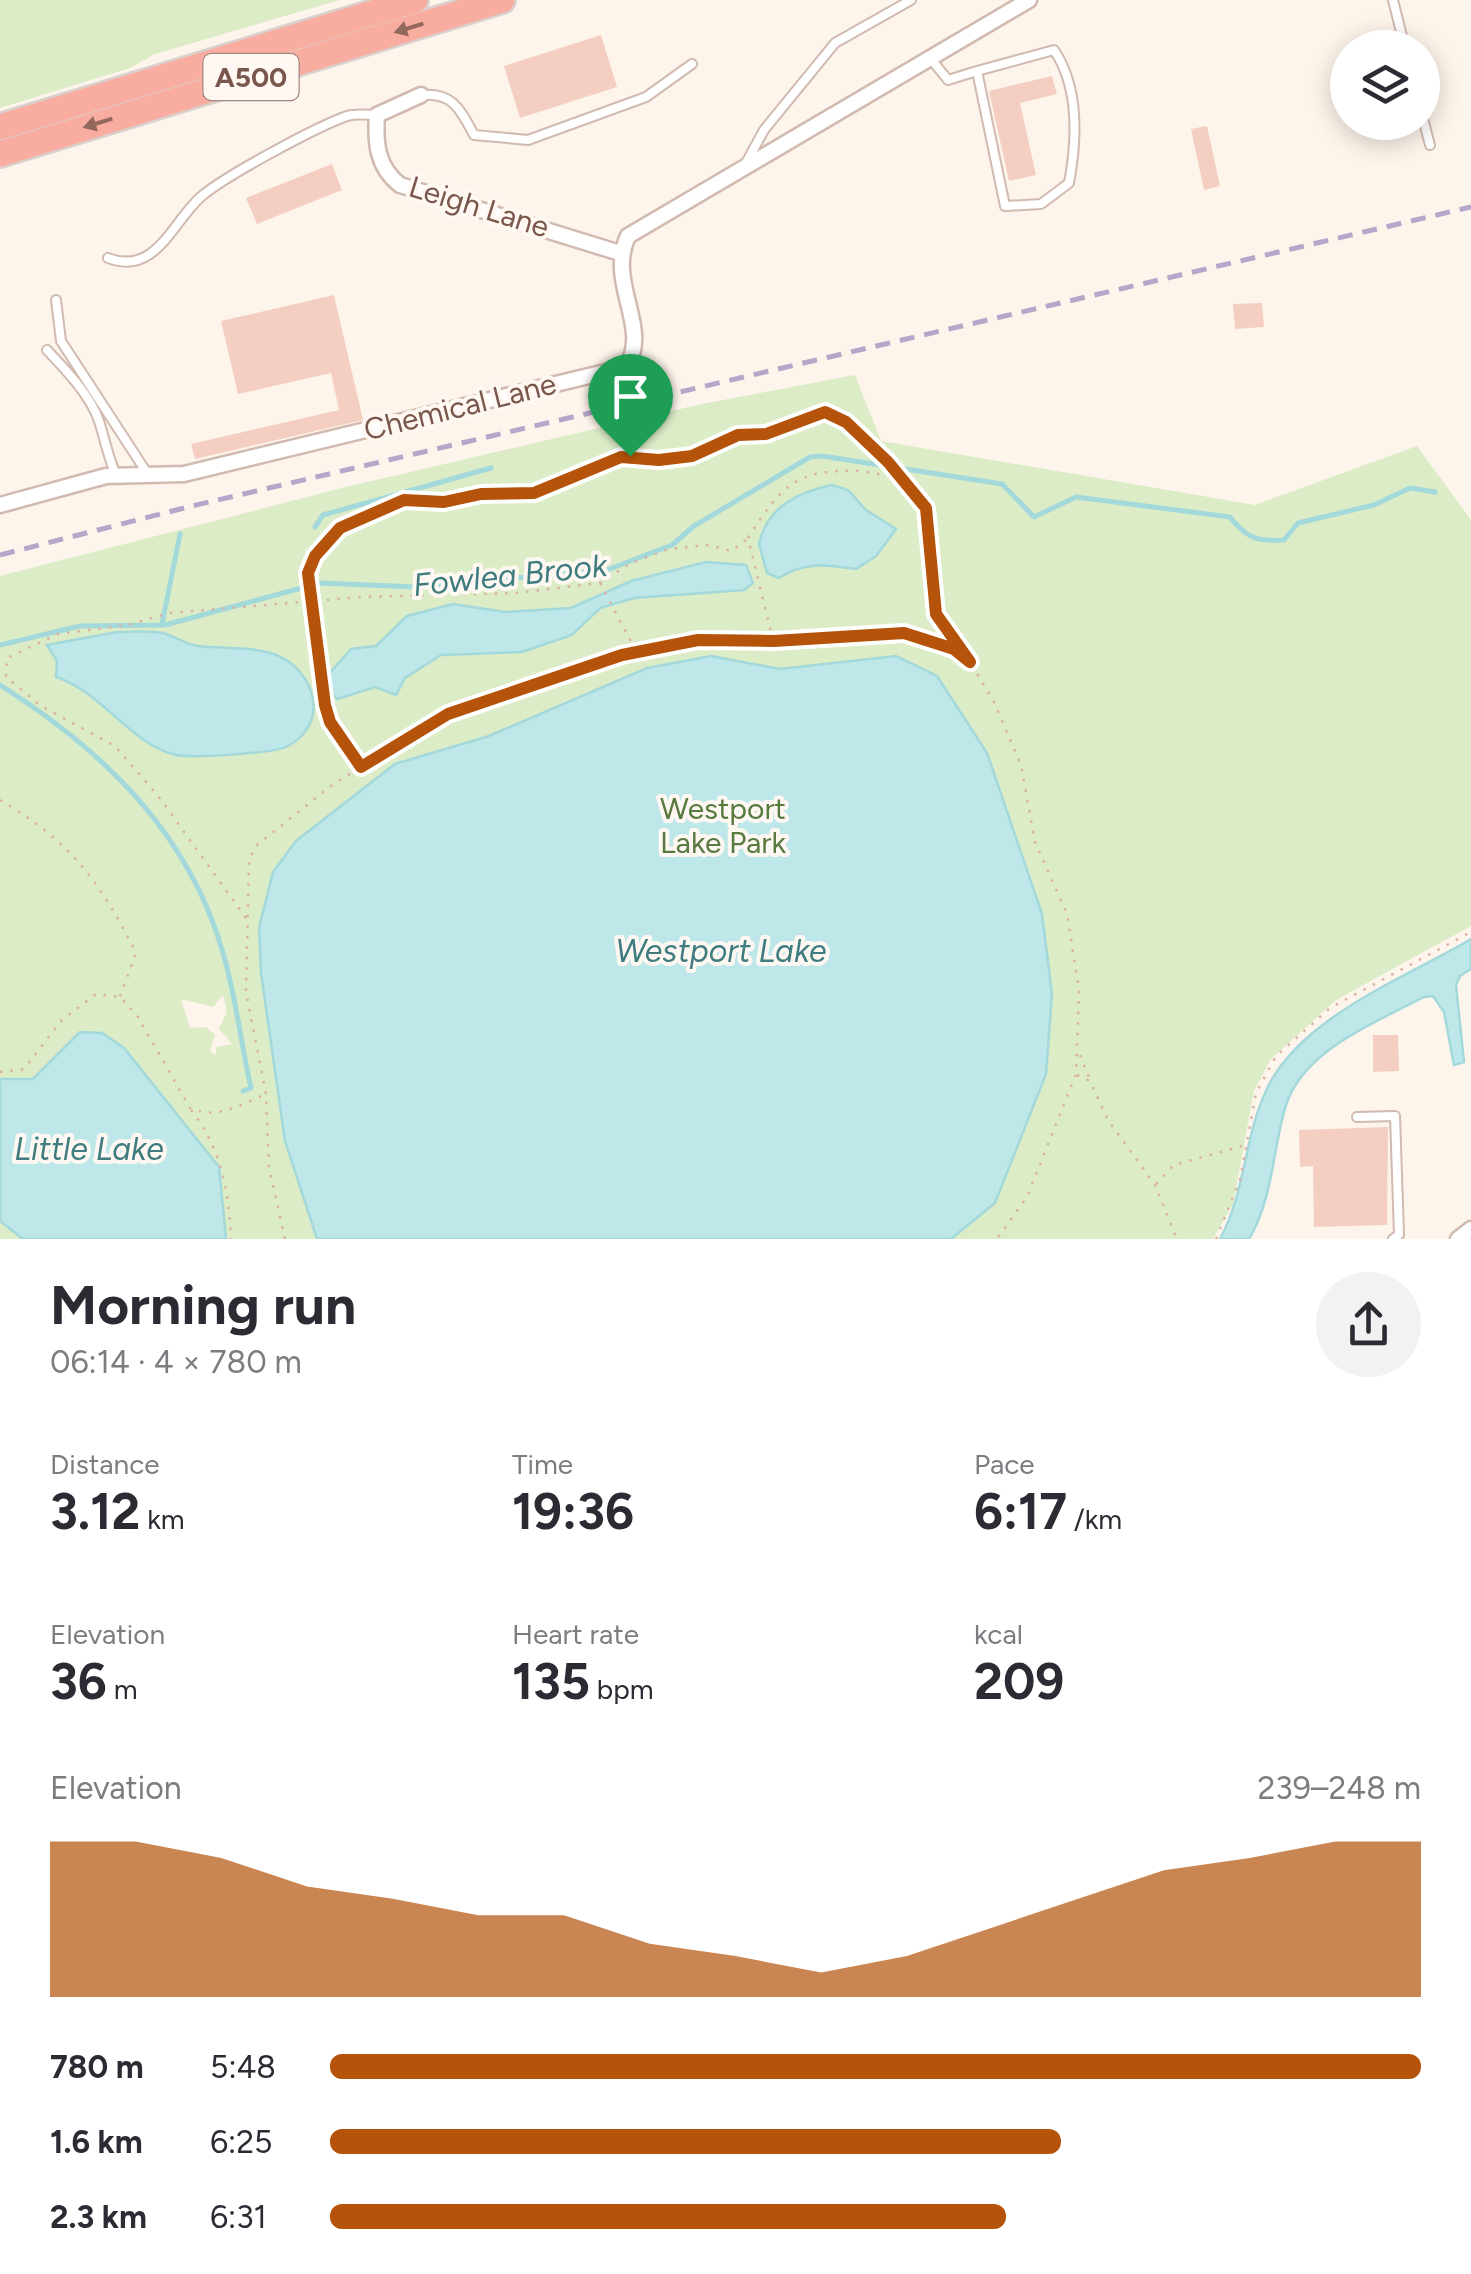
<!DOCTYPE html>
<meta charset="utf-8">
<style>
body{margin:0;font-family:Figtree,sans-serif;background:#f2f2f3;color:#2b2b33;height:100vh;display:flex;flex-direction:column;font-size:38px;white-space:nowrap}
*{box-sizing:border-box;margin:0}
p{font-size:32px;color:#7c7c81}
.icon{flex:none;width:55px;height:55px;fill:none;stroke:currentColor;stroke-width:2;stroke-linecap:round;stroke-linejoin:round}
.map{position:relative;height:1239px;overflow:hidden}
.panel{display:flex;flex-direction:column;background:#fff;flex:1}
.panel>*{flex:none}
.tools{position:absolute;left:1330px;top:30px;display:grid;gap:20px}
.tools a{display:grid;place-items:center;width:110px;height:110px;border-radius:50%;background:#fff;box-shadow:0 5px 25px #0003;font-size:50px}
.pin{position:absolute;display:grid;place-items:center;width:85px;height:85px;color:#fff;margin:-102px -42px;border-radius:50% 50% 50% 0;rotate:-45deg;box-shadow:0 0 10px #0007}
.pin .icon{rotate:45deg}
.round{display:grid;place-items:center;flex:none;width:105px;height:105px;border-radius:52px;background:#f2f2f3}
.summary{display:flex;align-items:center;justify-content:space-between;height:170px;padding:0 50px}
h1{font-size:55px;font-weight:700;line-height:75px}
.metrics{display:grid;grid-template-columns:repeat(3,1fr);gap:15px;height:170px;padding:10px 50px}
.metrics div{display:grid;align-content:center}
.metrics b{font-size:50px;font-weight:700}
.metrics small{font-size:28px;font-weight:400}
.metrics p{font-size:28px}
.chart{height:280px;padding:20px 50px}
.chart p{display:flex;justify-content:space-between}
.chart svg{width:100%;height:180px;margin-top:10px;fill:#b45309;opacity:.7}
ul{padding:0 50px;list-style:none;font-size:32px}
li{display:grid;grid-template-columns:160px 120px 1fr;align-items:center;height:75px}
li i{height:25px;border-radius:12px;background:#b45309}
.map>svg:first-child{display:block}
.green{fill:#dbecc7;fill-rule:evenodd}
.water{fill:#bde7e8;stroke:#a3d9db;stroke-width:2.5}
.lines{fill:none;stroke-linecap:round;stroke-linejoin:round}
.stream{stroke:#a3d9db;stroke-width:5}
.building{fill:#f4cfc1}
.lane-casing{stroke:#d1baaf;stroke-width:12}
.street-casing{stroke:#d1baaf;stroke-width:19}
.highway-casing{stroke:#dad0cd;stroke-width:30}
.path{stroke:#dab2a3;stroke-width:2.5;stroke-dasharray:2.5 8;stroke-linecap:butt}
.lane{stroke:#fff;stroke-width:8}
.street{stroke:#fff;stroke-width:14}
.highway{stroke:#f9ada0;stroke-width:25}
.rail{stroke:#b5a7c9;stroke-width:5;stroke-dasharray:15 10;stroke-linecap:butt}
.oneway{fill:#93685d}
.route-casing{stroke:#fff;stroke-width:20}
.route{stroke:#b45309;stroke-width:12}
.labels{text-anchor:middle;stroke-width:8;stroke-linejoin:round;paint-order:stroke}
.shield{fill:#fff8f2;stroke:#a2877e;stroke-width:2.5}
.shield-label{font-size:28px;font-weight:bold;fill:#7a574c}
.street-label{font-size:30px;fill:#7a574c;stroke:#fff8f2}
.park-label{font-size:30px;fill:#587a40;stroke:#fff8f2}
.water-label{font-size:32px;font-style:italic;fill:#3e7c7f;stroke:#fff8f2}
</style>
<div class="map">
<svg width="1471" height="1239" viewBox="0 0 1471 1239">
<rect width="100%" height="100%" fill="#fdf4eb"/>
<path class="green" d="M0,0H340L155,54L130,68L0,108Z
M855,375L881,441L1255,505L1417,446L1471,520V926L1336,1000L1271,1059L1254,1091L1233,1204L1213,1239H0V576L350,486L702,404ZM223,995L227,1012L219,1029L232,1044L217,1047L215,1055L210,1051L215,1035L206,1027L190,1028L181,999L213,1007Z"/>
<path class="water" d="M832,485L848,490L866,510L896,529L876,556L856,569C827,565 805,561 779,578L767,573L759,544C767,507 798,492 832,485Z
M706,562L746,565L753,583L744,590L634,598L600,608L572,635L522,652L441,655L405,678L396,695L375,687L337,699L330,691L329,674L351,649L376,646L407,616L453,604L505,612L571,608L631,581Z
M117,632C132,632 148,630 163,633C175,636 186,645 198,646C223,649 249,646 274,654C315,669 331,723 288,746C273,754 192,758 176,755C130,744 101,691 56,677L57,661L47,645Z
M711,656L780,669L896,656L937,676L987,753L1042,914L1052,994L1046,1074L995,1203L951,1239H317L285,1141L261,973L259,928L273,872L296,841L395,764L489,736L647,668Z
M1471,939V969L1460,976L1456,985L1464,1062L1454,1065L1444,1012L1433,996L1424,997C1377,1022 1304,1049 1286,1105C1272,1150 1274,1196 1249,1239H1220C1245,1193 1244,1140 1265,1093C1296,1019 1405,978 1471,939Z
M80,1032L102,1033L124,1048L219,1167L226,1239H23L0,1221V1079H33Z"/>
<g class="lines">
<path class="stream" d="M315,527L323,515L491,468
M162,624L180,534
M0,645L80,626L165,625L320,583L417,587L607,570L672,545L694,526L810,457L822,456L1002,484L1034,517L1076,497L1230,517C1246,538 1258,542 1284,540L1298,523L1374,505L1410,488L1435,492
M0,685C103,750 189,833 223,953C236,997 241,1044 251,1088L243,1091"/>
</g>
<path class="building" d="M601,35L617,87L520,118L504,66Z
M1052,76L1057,94L1020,103L1036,175L1009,181L989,91Z
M1207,126L1220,186L1204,190L1191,129Z
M332,164L342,190L257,224L246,198Z
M334,295L363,420L195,459L191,444L339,410L331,373L238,394L221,321Z
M1262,303L1264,327L1235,329L1233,304Z
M1373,1035H1398L1399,1071L1373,1072Z
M1388,1127L1387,1225L1314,1227L1313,1166L1300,1167L1299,1130Z"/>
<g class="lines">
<defs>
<path id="lane" d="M1393,0L1405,48
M930,58L948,80L977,71L1005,206L1041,204L1069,183C1077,140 1079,87 1054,50L977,71
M421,95C453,92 460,109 474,135L528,140L646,97L692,64
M1422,115L1430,145
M746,163L764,130L835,43L911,0
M108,258C157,277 174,218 203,195C229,174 316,127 347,116C356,113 368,115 377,115
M56,300L61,341L147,473
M47,350C66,370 90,395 99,421C105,440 108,457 116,475
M1357,1117L1395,1116L1399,1235L1393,1239"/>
<path id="street" d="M421,95L377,115C375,143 377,167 400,185L620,253
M0,505L106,476L184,474L626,367C652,328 606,283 628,236L1029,0
M1458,1239L1471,1229"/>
<path id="highway" d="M0,127L415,0
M0,154L502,0"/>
</defs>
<use href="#lane" class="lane-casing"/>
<use href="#street" class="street-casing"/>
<use href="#highway" class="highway-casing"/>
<path class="path" d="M600,583L636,651
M773,640L748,538C780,488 795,468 860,471C873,472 885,477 899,475
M360,766L330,722L325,705L308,573L315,556L340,528L403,500L444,503L481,494L534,493L621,457L659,460L692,456L738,435L766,434L825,411L834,413L888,462L925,508L936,614L967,658
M0,800C71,842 99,880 136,953L120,997
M246,918L159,797L115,746L41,706L6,677L7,658L58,634L128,625L169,613L362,597L515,593L600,583L629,564L669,549L708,545L732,551L748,538
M1080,1055L1090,1080
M0,1072L24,1069L61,1021L96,994L120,997L138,1017L190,1108C216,1120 240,1105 264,1095
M1077,1075L1090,1081L1108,1120L1155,1185L1177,1239
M191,1110C221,1148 229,1191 231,1239
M1156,1184L1174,1165L1242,1146
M285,1239L269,1167L266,1094L246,992L249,860L256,846L332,785L449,714L623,655L698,640L734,643L904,633L954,649L970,662L994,702L1021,765L1035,842L1067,914L1079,990L1076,1074L1027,1197L997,1239
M1216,1239L1240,1180L1256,1093L1276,1056L1330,1008L1471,932"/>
<use href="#lane" class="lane"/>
<use href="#street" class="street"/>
<use href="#highway" class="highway"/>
<path class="rail" d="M0,555L192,506L1471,207"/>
</g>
<defs><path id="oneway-solid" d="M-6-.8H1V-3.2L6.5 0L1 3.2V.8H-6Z" transform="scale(2.5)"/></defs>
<g class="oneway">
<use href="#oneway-solid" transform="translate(409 28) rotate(163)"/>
<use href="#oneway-solid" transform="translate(98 123) rotate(163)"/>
</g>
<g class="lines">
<defs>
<path id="route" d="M825,412L846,422L888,462L926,508L936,614L970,662L954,649L904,633L774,641L698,640L622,655L448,714L361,767L330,722L325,705L308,573L315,556L340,528L404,500L444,502L481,494L534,493L621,457L659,460L692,456L738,435L766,434Z"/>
</defs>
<use href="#route" class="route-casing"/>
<use href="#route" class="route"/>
</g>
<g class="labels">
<rect class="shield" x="203.5" y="54" width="95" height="46" rx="8"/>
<g class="shield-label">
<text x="251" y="87">A500</text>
</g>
<g class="street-label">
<text transform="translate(479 207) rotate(17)" y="10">Leigh Lane</text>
<text transform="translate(460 407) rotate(-14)" y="10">Chemical Lane</text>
</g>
<g class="park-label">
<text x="723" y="819">Westport<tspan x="723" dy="34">Lake Park</tspan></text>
</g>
<g class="water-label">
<text transform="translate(510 575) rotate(-6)" y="11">Fowlea Brook</text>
<text x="721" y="962">Westport Lake</text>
<text x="89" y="1160">Little Lake</text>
</g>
</g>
</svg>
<div class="tools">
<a><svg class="icon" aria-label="layers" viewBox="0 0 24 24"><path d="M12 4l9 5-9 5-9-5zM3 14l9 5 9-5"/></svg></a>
</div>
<div class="pin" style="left:630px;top:456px;background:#1e9e55"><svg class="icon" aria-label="arrive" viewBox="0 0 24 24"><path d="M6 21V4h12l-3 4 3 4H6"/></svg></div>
</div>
<section class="panel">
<div class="summary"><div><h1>Morning run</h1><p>06:14 · 4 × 780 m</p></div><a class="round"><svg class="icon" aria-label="share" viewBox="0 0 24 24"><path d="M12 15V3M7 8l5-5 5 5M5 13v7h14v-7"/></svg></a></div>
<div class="metrics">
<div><p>Distance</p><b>3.12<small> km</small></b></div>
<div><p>Time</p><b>19:36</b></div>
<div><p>Pace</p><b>6:17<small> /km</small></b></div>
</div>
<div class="metrics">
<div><p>Elevation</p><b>36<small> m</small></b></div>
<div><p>Heart rate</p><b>135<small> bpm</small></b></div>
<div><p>kcal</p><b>209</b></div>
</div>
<div class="chart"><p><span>Elevation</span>239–248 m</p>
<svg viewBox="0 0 160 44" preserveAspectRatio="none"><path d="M0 44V6L10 6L20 10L30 17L40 20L50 24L60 24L70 31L80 34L90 38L100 34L110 27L120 20L130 13L140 10L150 6L160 6V44z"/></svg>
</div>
<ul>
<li><b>780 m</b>5:48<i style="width:100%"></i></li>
<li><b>1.6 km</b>6:25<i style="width:67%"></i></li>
<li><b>2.3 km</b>6:31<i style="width:62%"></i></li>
</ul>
</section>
